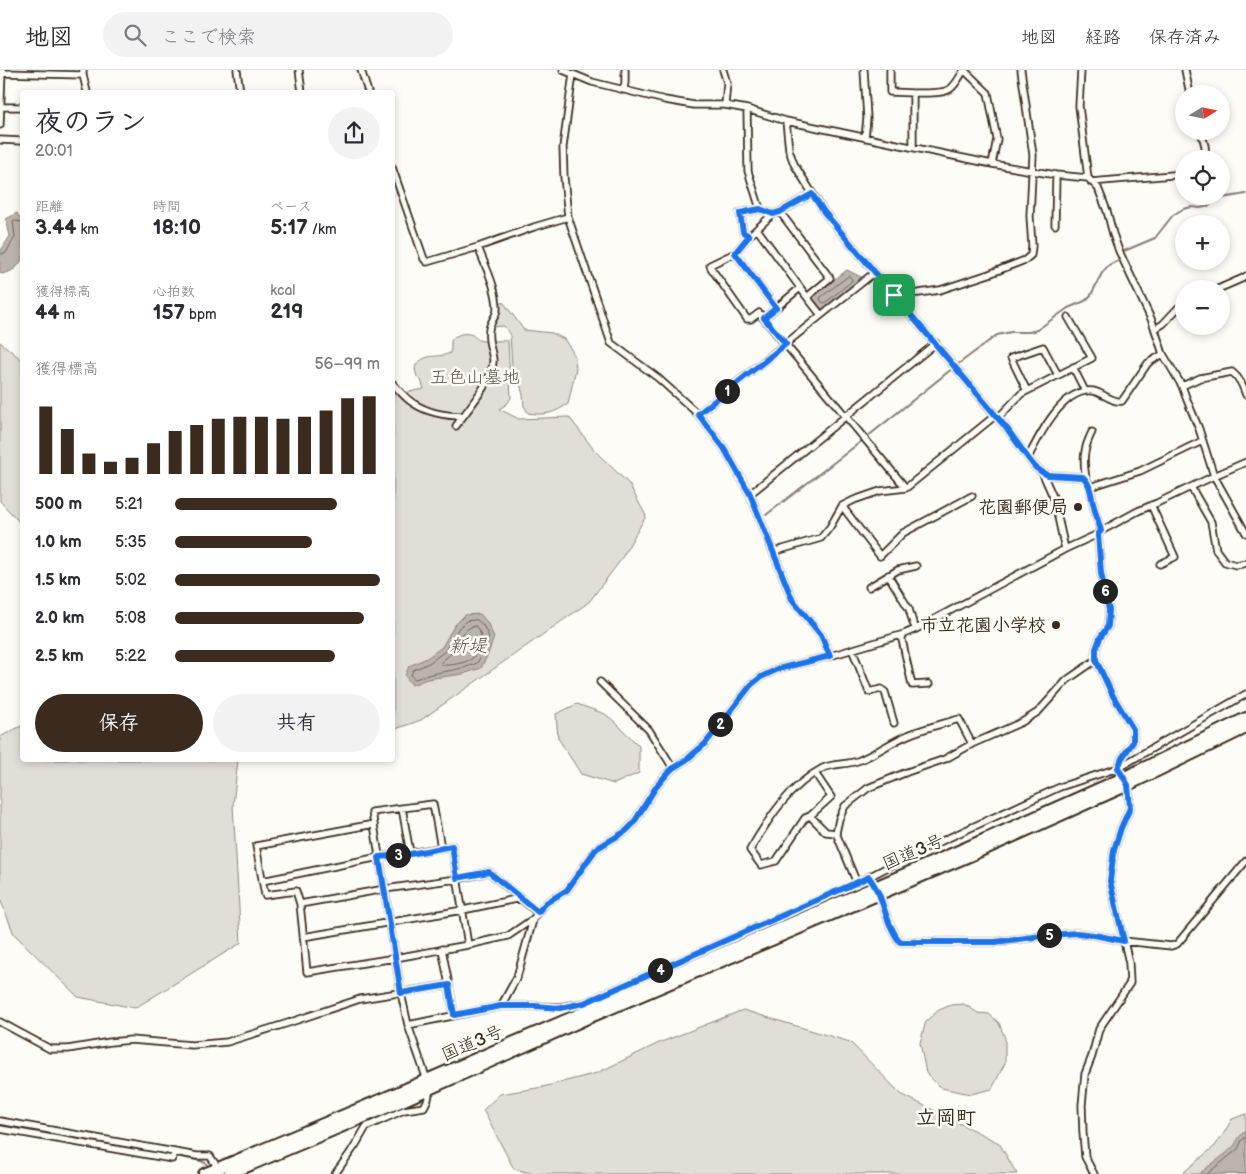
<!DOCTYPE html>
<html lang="ja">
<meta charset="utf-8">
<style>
body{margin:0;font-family:"Balsamiq Sans","Klee One",sans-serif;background:#f2f2f3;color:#2b2b33;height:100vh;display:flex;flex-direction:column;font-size:19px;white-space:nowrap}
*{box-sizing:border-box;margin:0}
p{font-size:16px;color:#7c7c81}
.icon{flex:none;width:28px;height:28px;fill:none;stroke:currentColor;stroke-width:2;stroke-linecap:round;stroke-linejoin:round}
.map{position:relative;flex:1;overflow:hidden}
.details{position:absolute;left:20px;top:20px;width:375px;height:672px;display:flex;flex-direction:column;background:#fff;border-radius:5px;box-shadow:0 2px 8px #0003}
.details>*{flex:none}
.needle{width:32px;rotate:80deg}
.controls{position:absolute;left:1175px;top:15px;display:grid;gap:10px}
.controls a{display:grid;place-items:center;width:55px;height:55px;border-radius:50%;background:#fff;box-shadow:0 2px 8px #0003;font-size:25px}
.pin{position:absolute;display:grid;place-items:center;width:42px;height:42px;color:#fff;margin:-21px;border-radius:10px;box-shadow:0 2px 8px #0006}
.km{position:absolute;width:25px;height:25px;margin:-12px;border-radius:50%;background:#222;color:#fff;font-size:14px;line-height:25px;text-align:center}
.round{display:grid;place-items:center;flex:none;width:52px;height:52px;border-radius:26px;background:#f2f2f3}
.head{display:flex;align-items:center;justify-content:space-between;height:85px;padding:0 15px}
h1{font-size:28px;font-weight:700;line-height:38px}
.metrics{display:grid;grid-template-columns:repeat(3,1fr);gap:8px;height:85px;padding:5px 15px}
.metrics div{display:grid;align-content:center}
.metrics b{font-size:21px;font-weight:700}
.metrics small{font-size:14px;font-weight:400}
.metrics p{font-size:14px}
.chart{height:140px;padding:10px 15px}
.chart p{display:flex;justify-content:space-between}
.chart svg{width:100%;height:90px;margin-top:5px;stroke:#3b2a1e;stroke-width:6}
.cta{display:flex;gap:10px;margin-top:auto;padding:10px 15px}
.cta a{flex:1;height:58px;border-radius:30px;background:#3b2a1e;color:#fff;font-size:20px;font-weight:700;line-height:58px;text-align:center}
.cta a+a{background:#f2f2f3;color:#2b2b33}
ul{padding:0 15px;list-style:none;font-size:16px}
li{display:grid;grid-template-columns:80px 60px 1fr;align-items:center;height:38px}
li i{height:12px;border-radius:6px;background:#3b2a1e}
header{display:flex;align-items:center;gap:30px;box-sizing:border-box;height:70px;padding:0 25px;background:#fff;border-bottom:1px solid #e1e1e2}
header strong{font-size:24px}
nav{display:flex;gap:28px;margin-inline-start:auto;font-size:18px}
.search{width:350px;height:45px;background:#f2f2f3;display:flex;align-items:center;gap:12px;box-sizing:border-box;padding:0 18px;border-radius:28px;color:#7c7c81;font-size:19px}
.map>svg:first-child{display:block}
.green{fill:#e1ded7;stroke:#8e847a}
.water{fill:#bbb4ad;stroke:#887d74}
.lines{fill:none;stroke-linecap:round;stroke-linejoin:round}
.shore{stroke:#6e6157;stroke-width:1}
.stream{stroke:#887d74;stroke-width:2}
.minor-casing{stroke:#3b2a1e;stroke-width:9}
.trunk-casing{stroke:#3b2a1e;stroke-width:14}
.minor{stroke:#fdfcf7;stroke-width:5.5}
.trunk{stroke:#fdfcf7;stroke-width:10}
.route-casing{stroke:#fff;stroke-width:10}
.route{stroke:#1a73e8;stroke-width:6}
.poi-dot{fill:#3b2a1e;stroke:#fdfcf7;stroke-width:2}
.labels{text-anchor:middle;stroke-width:5;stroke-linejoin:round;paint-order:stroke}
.park-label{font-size:18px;fill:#64574c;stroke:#fdfcf7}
.poi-label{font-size:18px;font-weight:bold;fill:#3b2a1e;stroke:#fdfcf7;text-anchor:end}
.street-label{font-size:18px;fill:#3b2a1e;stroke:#fdfcf7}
.water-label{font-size:19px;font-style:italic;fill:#615349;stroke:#fdfcf7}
.quarter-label{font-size:20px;font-weight:bold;fill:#3b2a1e;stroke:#fdfcf7}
</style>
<header>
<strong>地図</strong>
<div class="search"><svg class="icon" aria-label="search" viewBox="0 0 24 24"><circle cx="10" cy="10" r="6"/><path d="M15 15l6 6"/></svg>ここで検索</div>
<nav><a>地図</a><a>経路</a><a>保存済み</a></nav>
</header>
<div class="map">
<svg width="1246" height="1104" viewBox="0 0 1246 1104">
<rect width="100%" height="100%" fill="#fdfcf7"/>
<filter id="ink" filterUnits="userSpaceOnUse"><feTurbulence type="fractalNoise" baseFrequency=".02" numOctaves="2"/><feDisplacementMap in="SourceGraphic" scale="10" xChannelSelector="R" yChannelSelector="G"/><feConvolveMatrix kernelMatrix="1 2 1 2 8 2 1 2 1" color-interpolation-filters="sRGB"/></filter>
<g filter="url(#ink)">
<path class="green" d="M496,231L504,233L524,260L552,263L564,269L571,279L575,287L576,298L568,334C554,343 545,346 528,343L524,336L523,325L519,310L512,295L510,265L504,256L489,257L497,241Z
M461,264C477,262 473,270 483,271C491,272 499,270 508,271L511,328L507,334L499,339L519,349L569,347L595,381L629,414L646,446L620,491L589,532L421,650L393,660V325L424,319L421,310L417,307L415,299L416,295C427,282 437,289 450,283L451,279V271L454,267Z
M0,272L22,290V455L0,431Z
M577,634L605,644L614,651L639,676V703L614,714L581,704L558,668L556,644Z
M21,656H22V690H238L233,735L241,873L135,938L78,927L14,864L0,829V667Z
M964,934L978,943L989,944L999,953L1005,968V993L992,1019L971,1024L941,1018L926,1003L920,973L926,951L939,940L951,935Z
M743,940L850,972L901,1024L999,1073L1017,1104H534L514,1099L483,1040L500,1024L543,1017L597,1003L659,973Z
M1246,1044V1104H1184L1185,1101L1215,1076L1224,1063L1232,1049Z"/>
<path class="water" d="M17,143L19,147L22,148V190L16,198L9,202L2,204L0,202V182L10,166L6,149Z
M847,200L863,208L823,241L813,229V226Z
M480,544L487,552L494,567L488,584L481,598L463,604L427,609L412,615L405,606L409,596L427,588L442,577L454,556L465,545Z
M1246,1061V1104H1199C1210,1094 1224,1087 1234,1076C1238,1070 1239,1065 1246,1061Z"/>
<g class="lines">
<path class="shore" d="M0,184L6,183L15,167L13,151H15L22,152
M849,206L852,209V211L825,233L822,232L820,229L821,227L847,207Z
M477,550L483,555L489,567L484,582L477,593C457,602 435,601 415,609L413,608L411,605L413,600L429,593L445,581L458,559L466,551Z
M475,556L478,559L482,568C480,574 478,582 474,587C468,593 449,596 442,595L441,592C444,589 448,587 451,583C458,574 462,557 475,556Z
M1207,1104L1238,1079L1242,1070L1246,1067"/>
<path class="stream" d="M1124,181L1155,168L1173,145L1183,139L1192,137L1200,138L1209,136L1216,129L1246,124
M957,295L997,265L1011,262H1029L1037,260L1068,238L1085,231L1091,225L1102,203L1109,195L1117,191
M867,367L953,298
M766,445L863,370
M0,1056L171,1085
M176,1086L201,1091L207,1094"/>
<defs>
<path id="minor" d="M83,0V5L87,22
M237,0L240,22
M299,0L302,22
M361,0L368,22
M563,0L592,12L665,30L694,35H725L747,39L786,51L992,94L1056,105L1088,108
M723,0L727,13L725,35
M864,0L867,48L865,68
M890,0V22C903,22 940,26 950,19C956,15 960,6 964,0L988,23L997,69L992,94
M1081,0L1079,36L1088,108L1098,118L1107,141L1113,164L1119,181L1152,251L1163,284L1182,316L1187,330L1199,359L1214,406L1246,463
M1185,0L1190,24
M2,3L83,5
M573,4L563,77L564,107L568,147L611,273L658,308L698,344L724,378L750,424L792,529L821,565L830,586
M624,20L625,12V0
M913,23V77
M1,37H22
M747,39L748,101L760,139
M786,51L789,80L794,94L824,142L1008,360L1028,388L1035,397L1042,402L1048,405L1083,407L1086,409L1090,417L1140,401L1202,371
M0,55L2,0
M1201,61L1205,76L1206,89
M0,70L22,71
M392,97L424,189L427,192L478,177L534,157L568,147
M1091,112L1184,104
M812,124L780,142L773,144L749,166L735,183L710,195L711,198L747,249H751L759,243L906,418L996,345
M1055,155L1056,105
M757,159L807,227L830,208L780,142
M749,166L743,162L740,143L760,139L773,144
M735,183L776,238
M1218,219L1241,209L1246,206
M894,225L919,223L940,220L989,204L1025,190L1031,185L1032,176L1030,146L1033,85L1021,0
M807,227L821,245
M764,248L800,218
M1155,259L1163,254L1178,238L1184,235
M1073,297L1085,321
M392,313C399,320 405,328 413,333C428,343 446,346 463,346
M1182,316L1200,308L1232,302C1240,308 1243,317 1246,325
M1027,321L1011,288L1043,277L1058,305
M698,344L875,202
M998,348L1021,324L1092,288L1068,247
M456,356C467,340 494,310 493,290C492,280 487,271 489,260C489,253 497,246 497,239C497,218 485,196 478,177
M1028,388C1039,366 1063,317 1093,321C1103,323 1113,333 1122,331L1148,293L1163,284
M1042,402L1054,429L1065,479
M1086,409C1083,389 1083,380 1092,362
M1090,417L1094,438L1101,461
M1191,417L1211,452L1216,480L1225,492L1236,495L1246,493
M750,424L936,273
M1151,435L1175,487L1160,494
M842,436L880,486L903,463L972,426
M1098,464L1101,503L1109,540L1108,556L1100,568L1096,579V590L1113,626L1133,659V672L1122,688L1118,698
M773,482L821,468L830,457L842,436L854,430L880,421L906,418
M888,505L909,539L913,553L916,559
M869,517L898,500L916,496
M901,565L912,615L929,614
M852,579L869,622L881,619L885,622L894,653
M600,612L649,660L673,698
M815,703L831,727L810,746L805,748L776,791L761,795L750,780C769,748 789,716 823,698C834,693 849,695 860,690C877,683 891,672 908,665C924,658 942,654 959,649L972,674
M402,738L410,783
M810,746L826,762L836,763
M374,754L256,776L265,825L296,821L300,834L307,902L395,888L468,875L508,866L533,849L546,833L567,820L596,779L626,761L633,754L656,717L667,704L673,698L686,690L705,674L751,615L761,607L778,599L830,586L904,564L916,559L1065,479L1098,464L1101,461L1138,441L1157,433L1214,406L1246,392
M869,807C872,813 876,818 879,824C885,840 889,858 900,872H995L1050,865L1077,863L1094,865L1124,871L1171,876L1177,874L1246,791
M262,811L379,787L410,783L452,776L468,875
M857,813L836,763L839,749L845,736L868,718L907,702L945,689L972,674L1022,652L1038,642L1067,610L1096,590
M300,834L385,819L457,809L489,802L538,843
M303,867L463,840L521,828
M449,915L454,945
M501,936L517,907L533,850
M0,952L50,979H68L110,972L131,970L192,975L227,972L285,954L360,929L449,915L442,879
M408,955L501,936H535L560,937L584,933L857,813L911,785L1060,717L1118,698L1246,624
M427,1010L408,955L401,923L372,742L433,734L441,778
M0,1051L197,1086H210L222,1104
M0,1059L172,1089L175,1082
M335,1104L355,1076L366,1057L404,1040L424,1037L428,1029L430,1019
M1094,1104L1085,1087L1083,1063L1082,1035L1085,1004L1092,986L1099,959L1130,913L1129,893L1110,811L1114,780L1121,758L1130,738L1128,715L1118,698"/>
<path id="trunk" d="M204,1104L387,1027L963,779L1123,708L1246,648
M229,1104L400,1032L588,948L967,787L1128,715L1246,658"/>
</defs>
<use href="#minor" class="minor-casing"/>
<use href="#trunk" class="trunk-casing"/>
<use href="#minor" class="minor"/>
<use href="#trunk" class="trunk"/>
</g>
</g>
<g class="lines" filter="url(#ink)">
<defs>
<path id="route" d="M812,124L824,142L1008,360L1028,388L1035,397L1042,402L1048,405L1083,407C1091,414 1091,427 1094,437C1096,445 1099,453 1101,461L1098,464L1101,503L1109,540L1108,556L1100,568L1096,579V590L1113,626L1133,659V672L1122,688L1118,698L1128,715L1130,738L1121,758L1114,780L1110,811L1124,871L1094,865L1077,863L1050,865L995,872H900C889,858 885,840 879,824C876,818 873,813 869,807L584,933L560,938L535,936H501L454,945L449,915L401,923L379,787L410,784L452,776L457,808L489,802L538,842L546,833L567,820L596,779L626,761L633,754L656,717L667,704L673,698L686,690L705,674L751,615L761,607L778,599L830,586L821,565L792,529L750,424L724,378L698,344L786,274L764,248L776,238L735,183L749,166L743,162L740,143L760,139L773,144L780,142Z"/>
</defs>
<use href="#route" class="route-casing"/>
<use href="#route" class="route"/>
</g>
<g class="poi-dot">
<circle cx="1078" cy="437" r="5"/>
<circle cx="1056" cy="555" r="5"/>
</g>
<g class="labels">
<g class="park-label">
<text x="475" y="313">五色山墓地</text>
</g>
<g class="poi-label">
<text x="1068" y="443">花園郵便局</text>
<text x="1046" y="561">市立花園小学校</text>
</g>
<g class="street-label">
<text transform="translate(913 782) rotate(-23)" y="6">国道3号</text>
<text transform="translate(472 973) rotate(-23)" y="6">国道3号</text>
</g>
<g class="water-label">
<text x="468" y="582">新堤</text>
</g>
<g class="quarter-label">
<text x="946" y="1054">立岡町</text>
</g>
</g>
</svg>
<div class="controls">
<a><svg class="needle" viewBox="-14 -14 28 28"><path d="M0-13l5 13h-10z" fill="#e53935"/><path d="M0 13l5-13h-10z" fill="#7c7c81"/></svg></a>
<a><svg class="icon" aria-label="locate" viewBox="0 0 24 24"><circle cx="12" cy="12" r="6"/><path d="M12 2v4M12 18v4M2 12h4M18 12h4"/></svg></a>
<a>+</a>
<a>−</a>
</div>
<div class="pin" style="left:894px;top:225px;background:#1e9e55"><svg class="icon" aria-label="arrive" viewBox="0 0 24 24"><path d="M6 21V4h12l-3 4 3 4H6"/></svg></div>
<b class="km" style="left:727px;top:321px">1</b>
<b class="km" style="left:720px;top:654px">2</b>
<b class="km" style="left:398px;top:785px">3</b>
<b class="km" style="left:660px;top:900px">4</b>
<b class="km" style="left:1049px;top:865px">5</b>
<b class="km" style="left:1105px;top:521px">6</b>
<section class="details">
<div class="head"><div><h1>夜のラン</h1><p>20:01</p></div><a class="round"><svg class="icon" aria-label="share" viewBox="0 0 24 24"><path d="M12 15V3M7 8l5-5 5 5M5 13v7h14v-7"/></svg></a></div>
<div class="metrics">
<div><p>距離</p><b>3.44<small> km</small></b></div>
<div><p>時間</p><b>18:10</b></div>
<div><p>ペース</p><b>5:17<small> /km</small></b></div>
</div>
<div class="metrics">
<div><p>獲得標高</p><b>44<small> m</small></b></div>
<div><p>心拍数</p><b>157<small> bpm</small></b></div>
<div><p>kcal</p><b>219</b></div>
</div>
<div class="chart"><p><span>獲得標高</span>56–99 m</p>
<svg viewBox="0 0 160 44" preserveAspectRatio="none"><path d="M5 44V11M15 44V22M25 44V34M35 44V38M45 44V36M55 44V29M65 44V23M75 44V20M85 44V17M95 44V16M105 44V16M115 44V17M125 44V16M135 44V13M145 44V7M155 44V6"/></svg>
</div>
<ul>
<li><b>500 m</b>5:21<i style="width:79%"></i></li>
<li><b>1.0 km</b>5:35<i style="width:67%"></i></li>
<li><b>1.5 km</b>5:02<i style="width:100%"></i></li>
<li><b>2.0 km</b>5:08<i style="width:92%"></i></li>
<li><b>2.5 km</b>5:22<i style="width:78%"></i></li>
</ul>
<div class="cta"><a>保存</a><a>共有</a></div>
</section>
</div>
